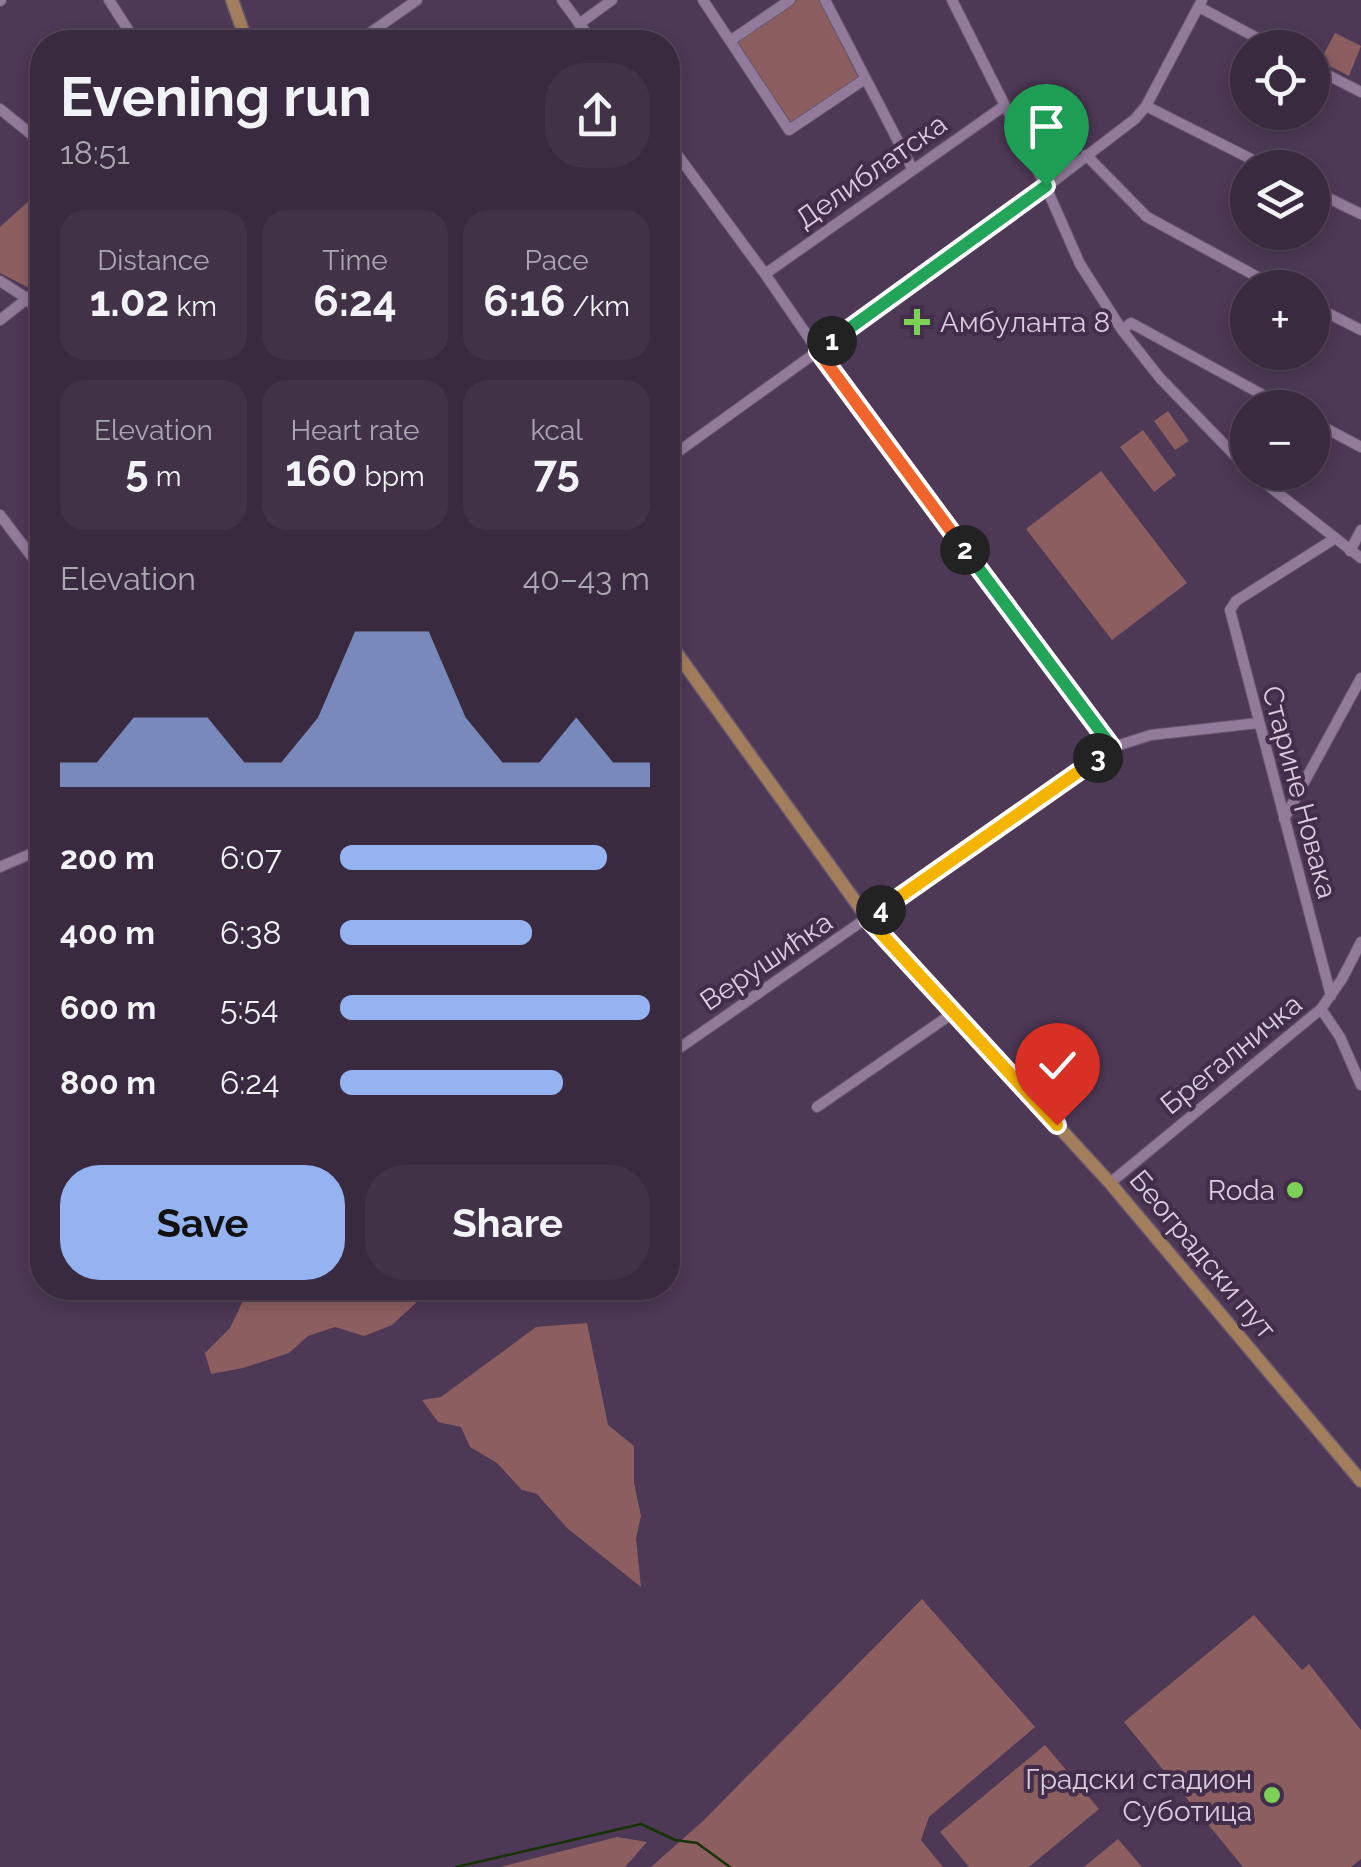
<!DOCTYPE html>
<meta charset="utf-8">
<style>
body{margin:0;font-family:Raleway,sans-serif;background:#413247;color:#f1f3f6;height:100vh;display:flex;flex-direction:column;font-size:38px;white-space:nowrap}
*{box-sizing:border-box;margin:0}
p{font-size:32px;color:#aba7b1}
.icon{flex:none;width:55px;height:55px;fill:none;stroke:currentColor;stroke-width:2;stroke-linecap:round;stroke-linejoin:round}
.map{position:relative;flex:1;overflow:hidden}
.side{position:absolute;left:30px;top:30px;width:650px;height:1270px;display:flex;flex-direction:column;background:#3a2a40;border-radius:40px;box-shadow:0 5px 15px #0003,0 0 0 2px #544659}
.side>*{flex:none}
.fabs{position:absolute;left:1230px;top:30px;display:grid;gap:20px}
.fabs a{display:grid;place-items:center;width:100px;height:100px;border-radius:50%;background:#3a2a40;box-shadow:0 5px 15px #0003,0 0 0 2px #544659;font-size:50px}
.pin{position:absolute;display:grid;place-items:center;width:85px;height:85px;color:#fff;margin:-102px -42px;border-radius:50% 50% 50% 0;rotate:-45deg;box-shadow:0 0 10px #0007}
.pin .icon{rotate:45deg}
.km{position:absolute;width:50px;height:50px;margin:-25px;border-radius:50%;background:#222;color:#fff;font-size:28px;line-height:50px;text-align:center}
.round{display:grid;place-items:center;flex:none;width:105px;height:105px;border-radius:40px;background:#413247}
.overview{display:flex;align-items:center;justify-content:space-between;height:170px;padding:0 30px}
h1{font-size:55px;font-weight:700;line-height:75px}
.stats{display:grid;grid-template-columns:repeat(3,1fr);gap:15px;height:170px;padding:10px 30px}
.stats div{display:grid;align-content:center;border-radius:25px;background:#413247;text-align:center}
.stats b{font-size:42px;font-weight:700}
.stats small{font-size:28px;font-weight:400}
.stats p{font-size:28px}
.chart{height:280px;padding:20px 30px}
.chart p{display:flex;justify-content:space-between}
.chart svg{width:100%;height:180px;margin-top:10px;fill:#95b2f1;opacity:.7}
.button{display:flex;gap:20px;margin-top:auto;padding:20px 30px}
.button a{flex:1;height:115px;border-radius:40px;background:#95b2f1;color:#111;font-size:40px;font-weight:700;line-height:115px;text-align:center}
.button a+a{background:#413247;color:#f1f3f6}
ul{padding:0 30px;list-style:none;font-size:32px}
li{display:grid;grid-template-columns:160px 120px 1fr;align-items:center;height:75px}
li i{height:25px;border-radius:12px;background:#95b2f1}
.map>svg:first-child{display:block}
.green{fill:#8c5e60}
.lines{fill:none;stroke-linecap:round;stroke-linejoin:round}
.stream{stroke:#153305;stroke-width:2.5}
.minor-casing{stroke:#68576f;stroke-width:12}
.major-casing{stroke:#68576f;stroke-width:15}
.minor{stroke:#927a9a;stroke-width:10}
.major{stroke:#a27e5d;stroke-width:12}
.split-1-casing{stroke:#fff;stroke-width:20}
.split-2-casing{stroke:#fff;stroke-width:20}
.split-3-casing{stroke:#fff;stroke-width:20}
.split-4-casing{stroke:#fff;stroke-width:20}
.split-5-casing{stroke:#fff;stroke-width:20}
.split-1{stroke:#22a559;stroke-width:12}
.split-2{stroke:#f0652b;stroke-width:12}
.split-3{stroke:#22a559;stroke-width:12}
.split-4{stroke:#f5b400;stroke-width:12}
.split-5{stroke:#f5b400;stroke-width:12}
.poi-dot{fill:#7cd155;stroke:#422e4a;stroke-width:4}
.labels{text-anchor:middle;stroke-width:8;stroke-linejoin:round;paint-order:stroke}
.street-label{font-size:28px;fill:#dacddf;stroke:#422e4a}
.poi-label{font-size:28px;fill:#dacddf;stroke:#422e4a;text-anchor:end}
</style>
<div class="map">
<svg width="1361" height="1867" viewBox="0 0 1361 1867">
<rect width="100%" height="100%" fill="#4d3855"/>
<path class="green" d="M797,0H819L858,77L791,122L736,42Z
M1335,33L1361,46L1349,76L1320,61Z
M42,189V282L31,289L0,273V227Z
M1168,411L1189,441L1175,450L1154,421Z
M1143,430L1176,475L1154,492L1120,447Z
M1101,471L1187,583L1112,640L1026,529Z
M249,1288H419L418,1301L392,1325L364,1336L335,1327L308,1336L289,1353L243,1368L211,1374L205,1353L230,1328Z
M587,1323L608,1425L634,1446V1483L641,1516L636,1538L641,1587L567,1528L537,1494L522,1490L497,1463L470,1447L461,1427L438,1422L422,1400L441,1397L536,1327Z
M922,1599L1035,1727L929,1817L921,1840L943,1867H651L703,1821Z
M1254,1615L1302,1670L1309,1664L1361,1730V1859L1351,1867H1243L1124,1722Z
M1045,1745L1099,1809L1029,1867H969L940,1832Z
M617,1837L647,1842L625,1867H500Z
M1118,1839L1142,1867H1084Z"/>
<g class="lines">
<path class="stream" d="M456,1867L641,1824L675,1840L697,1843L730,1867"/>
<defs>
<path id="minor" d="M109,0L136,42
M562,0L593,42
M703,0L789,130L865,79
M825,0L912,168
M952,0L1046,187L1080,264L1122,330L1160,378L1248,469
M0,1L1,0
M1199,7L1276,48
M579,24L612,0
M730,41L790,0
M357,42L417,0
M1312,67L1361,92
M1146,106L1269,168
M0,109L42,143
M668,142L765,274L818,351L1113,747
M1086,155L1147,217L1278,288
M1312,190L1361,214
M765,274L1004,106
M0,281L28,299L42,318
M1312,305L1361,330
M0,320L42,287
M1122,330L1131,323L1287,408
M1312,421L1361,447
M668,459L1046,187L1135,119L1146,106L1202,0
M1251,472L1361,558
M0,515L42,570
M1350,551L1361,530
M1284,819L1361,678
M0,867L42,849
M1331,996L1230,610L1236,601L1334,539
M1321,1009L1340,1037L1361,1085
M668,1056L1113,747L1151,735L1258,723
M817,1107L953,1013
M1110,1183L1321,1009L1342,979L1361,942"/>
<path id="major" d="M232,0L247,42
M668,641L868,919L1110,1183L1361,1481"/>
</defs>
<use href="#minor" class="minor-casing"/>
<use href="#major" class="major-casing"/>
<use href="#minor" class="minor"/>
<use href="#major" class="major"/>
</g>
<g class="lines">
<defs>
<path id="split-1" d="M832,341L1046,186"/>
<path id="split-2" d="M832,341L818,351L965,550"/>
<path id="split-3" d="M965,550L1112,747L1098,758"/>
<path id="split-4" d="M881,910L1098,758"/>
<path id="split-5" d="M881,910L868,919L1057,1125"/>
</defs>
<use href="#split-1" class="split-1-casing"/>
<use href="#split-2" class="split-2-casing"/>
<use href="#split-3" class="split-3-casing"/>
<use href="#split-4" class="split-4-casing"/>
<use href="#split-5" class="split-5-casing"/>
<use href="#split-1" class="split-1"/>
<use href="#split-2" class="split-2"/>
<use href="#split-3" class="split-3"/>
<use href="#split-4" class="split-4"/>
<use href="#split-5" class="split-5"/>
</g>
<g class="poi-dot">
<path d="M912 307h10v10h10v10h-10v10h-10v-10h-10v-10h10z"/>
<circle cx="1295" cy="1190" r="10"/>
<circle cx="1272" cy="1795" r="10"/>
</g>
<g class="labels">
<g class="street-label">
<text transform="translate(871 171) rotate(-35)" y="10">Делиблатска</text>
<text transform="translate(1300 792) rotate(75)" y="10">Старине Новака</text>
<text transform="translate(766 961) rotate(-34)" y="10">Верушићка</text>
<text transform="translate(1231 1054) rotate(-39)" y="10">Брегалничка</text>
<text transform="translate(1203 1254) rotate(50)" y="10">Београдски пут</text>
</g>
<g class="poi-label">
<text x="940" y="332" text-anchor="start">Амбуланта 8</text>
<text x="1275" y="1200">Roda</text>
<text x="1252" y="1789">Градски стадион<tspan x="1252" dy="32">Суботица</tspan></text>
</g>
</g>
</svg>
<div class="fabs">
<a><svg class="icon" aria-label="locate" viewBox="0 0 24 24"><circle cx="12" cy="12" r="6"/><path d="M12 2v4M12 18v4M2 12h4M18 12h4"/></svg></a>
<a><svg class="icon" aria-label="layers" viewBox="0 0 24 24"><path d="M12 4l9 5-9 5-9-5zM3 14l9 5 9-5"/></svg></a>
<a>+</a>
<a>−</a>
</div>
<div class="pin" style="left:1046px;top:186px;background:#1e9e55"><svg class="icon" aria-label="arrive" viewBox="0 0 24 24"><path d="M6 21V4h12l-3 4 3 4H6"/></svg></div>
<div class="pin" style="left:1057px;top:1125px;background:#d93025"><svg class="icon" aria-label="check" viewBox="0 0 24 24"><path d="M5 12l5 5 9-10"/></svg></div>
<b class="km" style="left:832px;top:341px">1</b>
<b class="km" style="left:965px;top:550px">2</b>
<b class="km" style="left:1098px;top:758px">3</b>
<b class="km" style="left:881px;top:910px">4</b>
<section class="side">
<div class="overview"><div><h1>Evening run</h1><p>18:51</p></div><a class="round"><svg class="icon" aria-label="share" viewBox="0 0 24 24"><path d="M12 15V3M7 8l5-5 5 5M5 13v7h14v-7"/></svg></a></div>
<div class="stats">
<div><p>Distance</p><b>1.02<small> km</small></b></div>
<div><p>Time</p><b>6:24</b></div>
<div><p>Pace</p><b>6:16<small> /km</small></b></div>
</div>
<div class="stats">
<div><p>Elevation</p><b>5<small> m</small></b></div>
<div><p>Heart rate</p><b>160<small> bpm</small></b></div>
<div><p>kcal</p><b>75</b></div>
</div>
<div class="chart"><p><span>Elevation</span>40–43 m</p>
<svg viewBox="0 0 160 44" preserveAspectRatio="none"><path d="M0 44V38L10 38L20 27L30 27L40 27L50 38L60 38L70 27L80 6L90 6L100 6L110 27L120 38L130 38L140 27L150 38L160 38V44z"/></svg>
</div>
<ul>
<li><b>200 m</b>6:07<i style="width:86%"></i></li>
<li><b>400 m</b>6:38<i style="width:62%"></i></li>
<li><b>600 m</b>5:54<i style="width:100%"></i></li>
<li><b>800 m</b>6:24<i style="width:72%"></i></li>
</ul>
<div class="button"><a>Save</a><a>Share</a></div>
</section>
</div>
